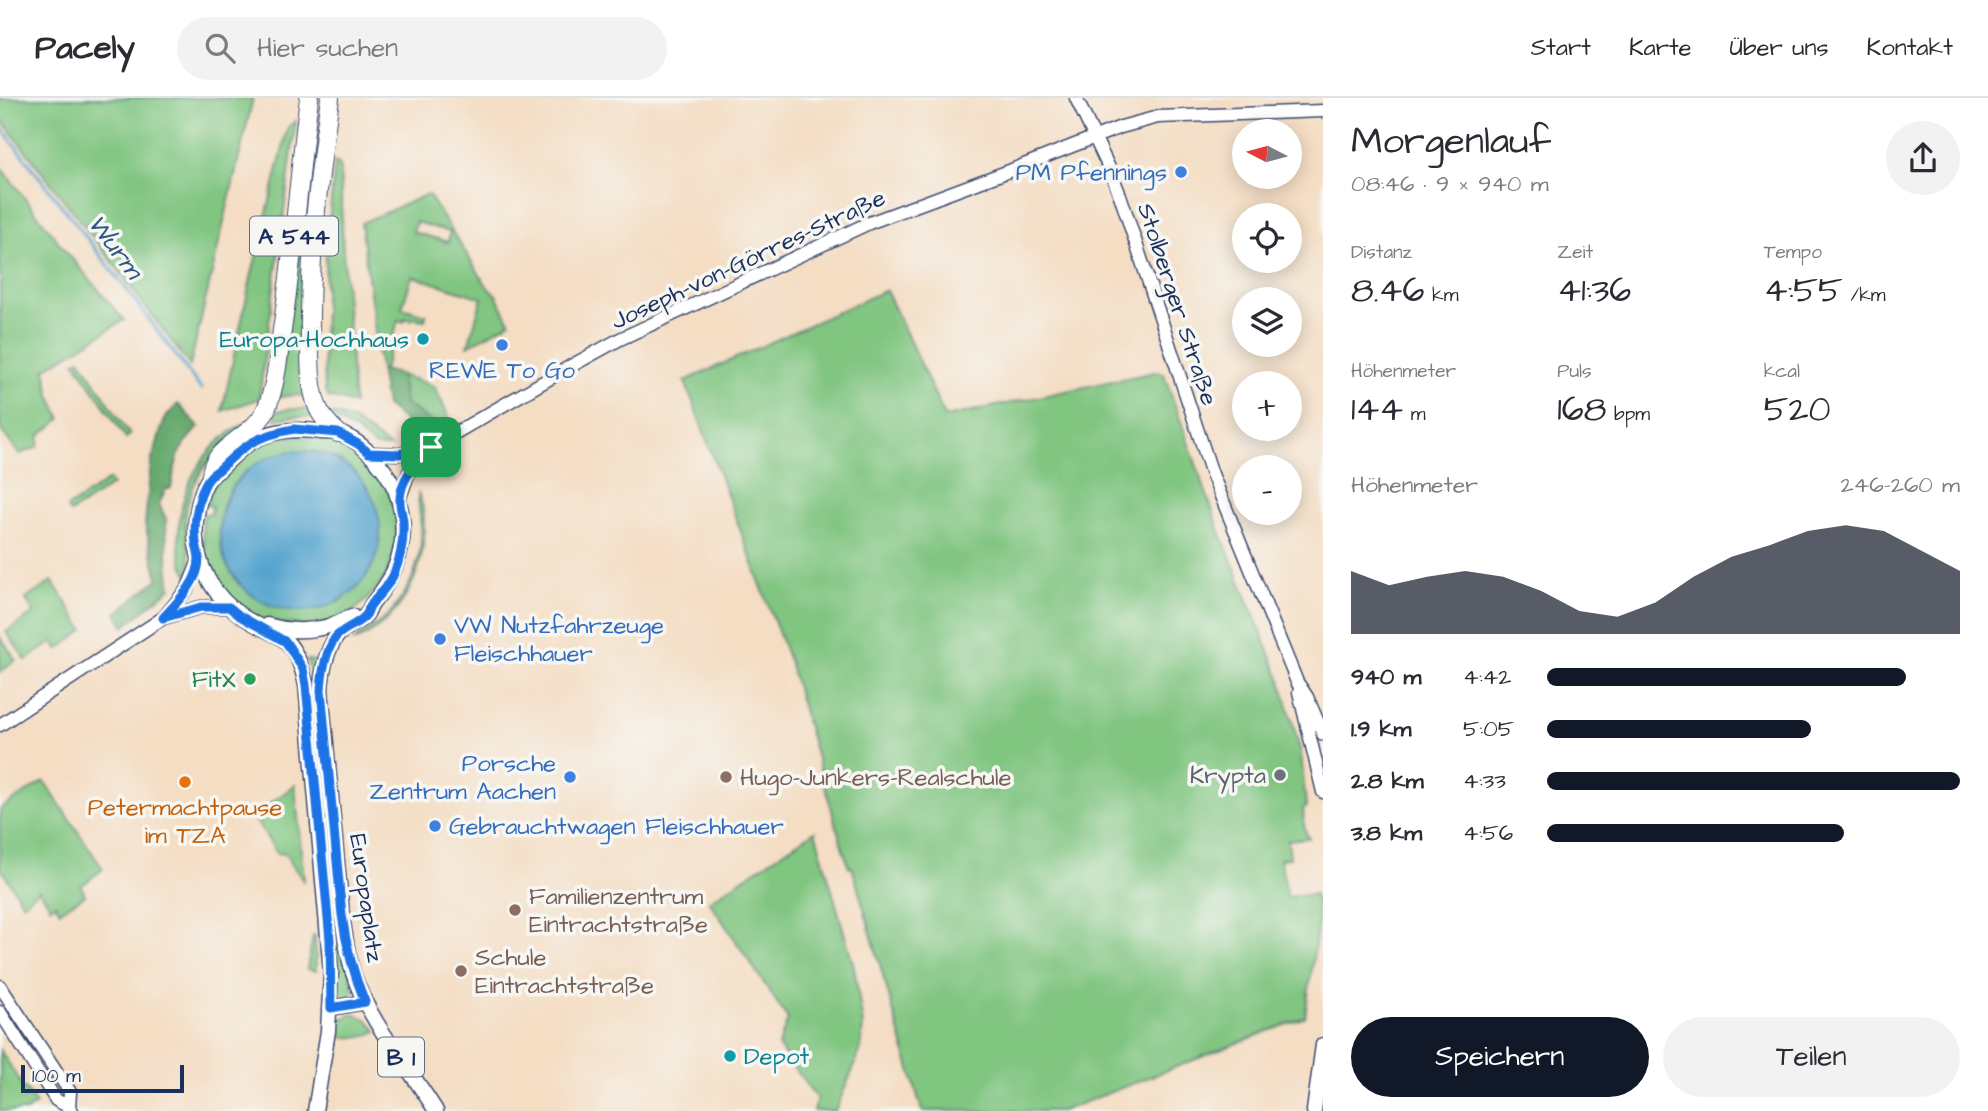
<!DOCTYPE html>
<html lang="de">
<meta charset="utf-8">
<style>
body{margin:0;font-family:"Architects Daughter",sans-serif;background:#f2f2f3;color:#2b2b33;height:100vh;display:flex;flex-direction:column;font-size:26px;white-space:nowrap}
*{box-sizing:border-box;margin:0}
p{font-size:23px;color:#7c7c81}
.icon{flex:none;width:38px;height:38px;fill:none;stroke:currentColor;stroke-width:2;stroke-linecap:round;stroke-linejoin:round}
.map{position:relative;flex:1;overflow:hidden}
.panel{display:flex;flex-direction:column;background:#fff;width:665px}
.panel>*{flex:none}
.needle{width:46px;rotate:276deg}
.fabs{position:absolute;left:1232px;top:21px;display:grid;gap:14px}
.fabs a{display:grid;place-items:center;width:70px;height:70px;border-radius:50%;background:#fff;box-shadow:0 4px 18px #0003;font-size:35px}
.scale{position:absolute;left:21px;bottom:18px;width:163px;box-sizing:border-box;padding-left:7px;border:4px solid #1b2f5e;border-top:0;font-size:19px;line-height:24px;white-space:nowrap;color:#1b2f5e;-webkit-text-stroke:5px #f6f6f2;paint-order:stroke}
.pin{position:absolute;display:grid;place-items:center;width:60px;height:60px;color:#fff;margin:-30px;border-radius:14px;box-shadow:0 4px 10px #0006}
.round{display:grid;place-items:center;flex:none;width:74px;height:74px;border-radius:37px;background:#f2f2f3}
.overview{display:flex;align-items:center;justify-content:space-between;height:119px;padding:0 28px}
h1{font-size:38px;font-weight:600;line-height:52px}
.metrics{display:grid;grid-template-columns:repeat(3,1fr);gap:10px;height:119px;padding:7px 28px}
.metrics div{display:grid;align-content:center}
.metrics b{font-size:35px;font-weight:600}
.metrics small{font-size:19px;font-weight:400}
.metrics p{font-size:19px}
.chart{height:196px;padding:14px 28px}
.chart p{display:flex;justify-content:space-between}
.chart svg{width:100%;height:126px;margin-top:7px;fill:#111827;opacity:.7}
.cta{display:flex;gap:14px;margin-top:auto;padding:14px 28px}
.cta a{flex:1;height:80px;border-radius:42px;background:#111827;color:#fff;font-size:28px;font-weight:600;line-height:80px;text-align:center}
.cta a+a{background:#f2f2f3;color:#2b2b33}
ul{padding:0 28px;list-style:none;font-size:23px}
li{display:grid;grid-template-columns:112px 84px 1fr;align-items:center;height:52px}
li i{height:18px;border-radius:9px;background:#111827}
header{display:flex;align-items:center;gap:42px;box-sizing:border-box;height:98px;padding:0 35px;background:#fff;border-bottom:2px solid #e1e1e2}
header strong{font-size:33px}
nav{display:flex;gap:38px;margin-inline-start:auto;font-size:24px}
.search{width:490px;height:63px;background:#f2f2f3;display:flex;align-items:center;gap:18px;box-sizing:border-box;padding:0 24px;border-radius:38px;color:#7c7c81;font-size:26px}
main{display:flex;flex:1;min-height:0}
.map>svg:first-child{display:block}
.green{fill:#80c580;stroke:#4e7a6f;stroke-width:2;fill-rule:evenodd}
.forest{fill:#68aa6e;stroke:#426c66;stroke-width:2}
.water{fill:#53a3cd;stroke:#376996;stroke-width:2}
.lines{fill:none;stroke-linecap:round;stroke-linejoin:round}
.stream{stroke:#53a3cd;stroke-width:3.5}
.tertiary-casing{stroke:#3c496d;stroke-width:15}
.secondary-casing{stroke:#3c496d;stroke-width:15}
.primary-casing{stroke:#3c496d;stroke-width:17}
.motorway-casing{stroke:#3c496d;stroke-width:20}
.tertiary{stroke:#fff;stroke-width:12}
.secondary{stroke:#fff;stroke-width:12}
.primary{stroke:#fff;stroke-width:14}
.motorway{stroke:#fff;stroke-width:18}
.route-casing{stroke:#fff;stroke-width:14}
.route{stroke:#1a73e8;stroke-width:9}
.shop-dot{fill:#3f7fe0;stroke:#f6f6f2;stroke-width:2.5}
.culture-dot{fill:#0f9aa8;stroke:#f6f6f2;stroke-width:2.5}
.leisure-dot{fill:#2e9e5b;stroke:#f6f6f2;stroke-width:2.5}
.worship-dot{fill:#6b7280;stroke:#f6f6f2;stroke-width:2.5}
.education-dot{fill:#8d6e63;stroke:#f6f6f2;stroke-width:2.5}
.food-dot{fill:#e8710a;stroke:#f6f6f2;stroke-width:2.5}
.labels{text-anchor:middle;stroke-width:7;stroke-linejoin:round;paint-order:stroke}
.shield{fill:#f6f6f2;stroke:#5d6b8a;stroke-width:2}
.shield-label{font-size:23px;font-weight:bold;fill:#1b2f5e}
.shop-label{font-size:24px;fill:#366cbe;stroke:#f6f6f2;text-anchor:end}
.street-label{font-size:24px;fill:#1b2f5e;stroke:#f6f6f2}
.culture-label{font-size:24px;fill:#0d838f;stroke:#f6f6f2;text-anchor:end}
.leisure-label{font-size:24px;fill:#27864d;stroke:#f6f6f2;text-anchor:end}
.worship-label{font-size:24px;fill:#5b616d;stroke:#f6f6f2;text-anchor:end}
.education-label{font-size:24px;fill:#785e54;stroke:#f6f6f2;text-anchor:start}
.food-label{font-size:24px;fill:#c56008;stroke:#f6f6f2}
.water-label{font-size:26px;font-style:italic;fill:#2f5885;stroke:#f6f6f2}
</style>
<header>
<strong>Pacely</strong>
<div class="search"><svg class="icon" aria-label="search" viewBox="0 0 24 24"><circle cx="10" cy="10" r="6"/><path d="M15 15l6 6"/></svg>Hier suchen</div>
<nav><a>Start</a><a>Karte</a><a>Über uns</a><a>Kontakt</a></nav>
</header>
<main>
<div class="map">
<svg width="1323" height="1013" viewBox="0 0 1323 1013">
<rect width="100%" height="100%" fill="#f6f6f2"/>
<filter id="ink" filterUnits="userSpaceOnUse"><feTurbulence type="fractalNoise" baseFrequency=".0143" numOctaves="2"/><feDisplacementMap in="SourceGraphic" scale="14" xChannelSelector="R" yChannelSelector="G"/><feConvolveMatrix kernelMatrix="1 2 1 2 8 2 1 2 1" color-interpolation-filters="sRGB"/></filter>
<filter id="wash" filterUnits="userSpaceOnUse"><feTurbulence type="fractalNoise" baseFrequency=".00686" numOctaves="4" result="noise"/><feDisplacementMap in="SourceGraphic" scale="28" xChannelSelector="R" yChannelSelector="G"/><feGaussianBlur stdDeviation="1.57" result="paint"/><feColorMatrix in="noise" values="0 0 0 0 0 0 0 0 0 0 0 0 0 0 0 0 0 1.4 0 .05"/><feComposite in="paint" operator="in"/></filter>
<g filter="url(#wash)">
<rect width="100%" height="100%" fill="#f4ddc3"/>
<path class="green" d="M0,0H253L190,268L113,165L0,20Z
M296,23L259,301L222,313L250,184L288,29Z
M335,64L340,67L343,153L354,306L328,299L325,293L323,246L326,152Z
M0,68L68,156L124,222L45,271L50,297L61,321L40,337L38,349L19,356L0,331Z
M428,96L489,191L496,197L510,224L468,248L482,200L412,178L402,210L426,217L425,222L412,220L411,222L405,220L404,224L398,222L384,272L380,271L361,125ZM416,124L450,134L448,144L413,134Z
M308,112L303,170V233L307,298L293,297L280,299V285L305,113Z
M886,192L945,319L1159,273L1164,276L1220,434L1281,583L1301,655L1306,709L1303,711C1304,721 1303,733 1309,740L1288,742L1290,760L1280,761L1287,799L1315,796L1318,825L1305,919L1062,1013H922L852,769H849L843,751L789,563L685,283Z
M80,261L130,337L126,340L75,264Z
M401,277L434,288L449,319L436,327L405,306Z
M293,311H310L311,319H291L275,321L276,313Z
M334,316L352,322L390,349H376L355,332L338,323L332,317Z
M255,321C242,332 225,343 214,356C198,374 185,401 185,425C186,443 193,462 188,479C180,464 178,447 179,431C182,381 209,340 255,321Z
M327,338C336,342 344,345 352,350C393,375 408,433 386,476C383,482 378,488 374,493C361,511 338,525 316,528C308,529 298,527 290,526C265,525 246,516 229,499C209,476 199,446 204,416H211L212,408L206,407L211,393L225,369L272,339ZM315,353L337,361L357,375L373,467L358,489L337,505L239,487C235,479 228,471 225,463C214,434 220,393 246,373C254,367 302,357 315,353Z
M109,382L112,387L70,415L67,410Z
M418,395C423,405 424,416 424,427C425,475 400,526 352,544C363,534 377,528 387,518C407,498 421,467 421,439C422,424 418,409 418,395Z
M52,483L84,532L58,551L53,544L26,562L6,534L34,515L26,501Z
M0,539L16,562L0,574Z
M307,562L317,563L316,577L353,893V896L349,902H342L336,898L316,630L310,574Z
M44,683L103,771L81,788L85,797L60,813L55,806L51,809L39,792L23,806L0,769V711Z
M295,687L304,784L285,756L277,755L253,718Z
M815,733L854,869L863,926L861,948L855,967L835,1013H814L817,1001L778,948L788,921L709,803Z
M315,837L316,872V873L307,871L313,838Z
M353,916L367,921L377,933C364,940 347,940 333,938C337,927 341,919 353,916Z
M0,952L20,983L19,985L23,991L25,990L36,1006L26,1013H0Z"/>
<path class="forest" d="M380,271L401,277L405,306L436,327L421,336L386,308Z
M178,306L199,329C178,349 176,361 171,390L165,392L159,406L166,421L167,456L171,490L124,529L116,515L158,481L145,426L151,365L165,320Z"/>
<path class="water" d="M220 433a80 80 0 1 1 160 0a80 80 0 1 1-160 0Z"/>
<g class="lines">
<path class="stream" d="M0,28L121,184L201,291"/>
</g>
</g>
<g filter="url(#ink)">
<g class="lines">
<defs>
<path id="tertiary" d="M1095,39L1121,29L1158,19L1323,13
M165,518L188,490L199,462
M0,627L163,520L201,509H229"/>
<path id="secondary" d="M1076,0L1110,72L1121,100L1212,376L1297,584L1307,599L1323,636
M369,355L399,356L431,349
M399,402L409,374L431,349L571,268L620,241L869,125L1009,73L1095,39
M1299,594L1323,694
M0,888L70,994L69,1009
M0,914L56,1002L69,1009L72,1013"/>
<path id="primary" d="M267,527C297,536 326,533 352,518
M331,910L365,904
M315,1013L328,933L331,874L306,587C303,572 298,556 287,544C279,537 265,532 255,526C223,509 201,481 196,444C194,426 198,392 211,378C213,375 217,374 219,372C230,362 238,352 251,344C273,331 298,330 322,334C327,334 333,334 338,335C365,343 393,377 399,404C410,443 397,476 372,506C369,511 368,515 364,519C354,526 341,531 335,541C325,556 322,575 321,592L342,817C345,837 347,856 353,875C368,923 410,970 436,1013
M1314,1013L1323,947"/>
<path id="motorway" d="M330,0C319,78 309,156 310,236C310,259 309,288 318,310C323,321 330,328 338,335
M211,377C213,347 255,340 267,309C277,283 279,252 283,225C294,150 299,75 309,0"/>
</defs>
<use href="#tertiary" class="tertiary-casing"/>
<use href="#secondary" class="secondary-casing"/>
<use href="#primary" class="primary-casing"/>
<use href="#motorway" class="motorway-casing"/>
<use href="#tertiary" class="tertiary"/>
<use href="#secondary" class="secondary"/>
<use href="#primary" class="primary"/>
<use href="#motorway" class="motorway"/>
</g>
</g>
<g class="lines" filter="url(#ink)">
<defs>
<path id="route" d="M294,331L338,335L358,346L369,355L399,356L431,349C417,363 399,382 400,404C400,411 403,418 403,425C404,443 400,462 393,478C387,490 377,498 370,508C367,513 369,514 365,518C357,527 343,530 335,540C325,555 322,575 321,592L342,817C346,848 353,875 365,904L331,910L330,842L306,587L303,571L286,544L240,518L229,509H201L163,520C177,504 199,484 199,461C199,456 197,450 196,445C195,437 195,426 196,418C198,406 202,387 211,378C213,375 217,374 220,371C246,345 257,338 294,331Z"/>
</defs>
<use href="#route" class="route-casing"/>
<use href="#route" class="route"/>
</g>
<g class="shop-dot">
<circle cx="1181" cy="74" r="7"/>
<circle cx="502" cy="247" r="7"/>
<circle cx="440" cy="541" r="7"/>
<circle cx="570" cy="679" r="7"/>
<circle cx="435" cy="728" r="7"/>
</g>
<g class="culture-dot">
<circle cx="423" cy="241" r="7"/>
<circle cx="730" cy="958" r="7"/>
</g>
<circle class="leisure-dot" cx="250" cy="581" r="7"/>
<circle class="worship-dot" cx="1280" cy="677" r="7"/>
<g class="education-dot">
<circle cx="726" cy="679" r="7"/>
<circle cx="515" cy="812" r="7"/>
<circle cx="461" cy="873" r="7"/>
</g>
<circle class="food-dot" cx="185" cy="684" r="7"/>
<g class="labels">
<g class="shield">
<rect x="250" y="118.5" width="88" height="39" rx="5"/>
<rect x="378" y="939.5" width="46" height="39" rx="5"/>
</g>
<g class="shield-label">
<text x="294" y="146">A 544</text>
<text x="401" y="967">B 1</text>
</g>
<g class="shop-label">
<text x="1167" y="82">PM Pfennings</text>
<text x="502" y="280" text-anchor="middle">REWE To Go</text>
<text x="454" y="535" text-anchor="start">VW Nutzfahrzeuge<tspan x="454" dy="28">Fleischhauer</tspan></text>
<text x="556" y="673">Porsche<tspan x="556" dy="28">Zentrum Aachen</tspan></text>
<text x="449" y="736" text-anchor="start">Gebrauchtwagen Fleischhauer</text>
</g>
<g class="street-label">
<text transform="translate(748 161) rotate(-25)" y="8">Joseph-von-Görres-Straße</text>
<text transform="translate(1178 206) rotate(72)" y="8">Stolberger Straße</text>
<text transform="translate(367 800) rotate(82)" y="8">Europaplatz</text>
</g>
<g class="culture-label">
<text x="409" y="249">Europa-Hochhaus</text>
<text x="744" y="966" text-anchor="start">Depot</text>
</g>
<g class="leisure-label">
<text x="236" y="589">FitX</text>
</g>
<g class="worship-label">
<text x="1266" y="685">Krypta</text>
</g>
<g class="education-label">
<text x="740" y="687">Hugo-Junkers-Realschule</text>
<text x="529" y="806">Familienzentrum<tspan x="529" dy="28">Eintrachtstraße</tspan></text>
<text x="475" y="867">Schule<tspan x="475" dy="28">Eintrachtstraße</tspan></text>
</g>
<g class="food-label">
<text x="185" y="717">Petermachtpause<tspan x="185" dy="28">im TZA</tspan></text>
</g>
<g class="water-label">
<text transform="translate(116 148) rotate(53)" y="9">Wurm</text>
</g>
</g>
</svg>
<div class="fabs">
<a><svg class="needle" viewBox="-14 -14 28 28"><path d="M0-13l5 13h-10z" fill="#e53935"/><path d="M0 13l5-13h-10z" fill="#7c7c81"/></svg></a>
<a><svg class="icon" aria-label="locate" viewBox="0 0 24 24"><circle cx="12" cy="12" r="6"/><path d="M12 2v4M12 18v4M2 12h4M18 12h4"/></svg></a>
<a><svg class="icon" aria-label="layers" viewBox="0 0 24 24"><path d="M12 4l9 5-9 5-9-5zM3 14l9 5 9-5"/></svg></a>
<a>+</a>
<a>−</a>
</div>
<div class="scale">100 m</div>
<div class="pin" style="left:431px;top:349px;background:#1e9e55"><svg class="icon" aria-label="arrive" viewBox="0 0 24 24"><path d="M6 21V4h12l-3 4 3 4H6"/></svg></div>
</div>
<section class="panel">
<div class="overview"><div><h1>Morgenlauf</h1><p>08:46 · 9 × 940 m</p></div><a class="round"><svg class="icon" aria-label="share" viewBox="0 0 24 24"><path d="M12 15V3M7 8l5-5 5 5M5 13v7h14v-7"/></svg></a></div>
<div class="metrics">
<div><p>Distanz</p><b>8.46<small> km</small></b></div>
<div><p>Zeit</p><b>41:36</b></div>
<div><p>Tempo</p><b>4:55<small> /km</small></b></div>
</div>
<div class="metrics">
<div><p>Höhenmeter</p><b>144<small> m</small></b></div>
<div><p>Puls</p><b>168<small> bpm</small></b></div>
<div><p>kcal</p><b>520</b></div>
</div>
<div class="chart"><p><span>Höhenmeter</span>246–260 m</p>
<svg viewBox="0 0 160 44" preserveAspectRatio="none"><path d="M0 44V22L10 27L20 24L30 22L40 24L50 29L60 36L70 38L80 33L90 24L100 17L110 13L120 8L130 6L140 8L150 15L160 22V44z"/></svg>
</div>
<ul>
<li><b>940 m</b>4:42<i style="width:87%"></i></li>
<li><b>1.9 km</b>5:05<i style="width:64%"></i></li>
<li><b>2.8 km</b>4:33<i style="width:100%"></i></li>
<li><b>3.8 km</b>4:56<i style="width:72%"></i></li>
</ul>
<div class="cta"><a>Speichern</a><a>Teilen</a></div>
</section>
</main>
